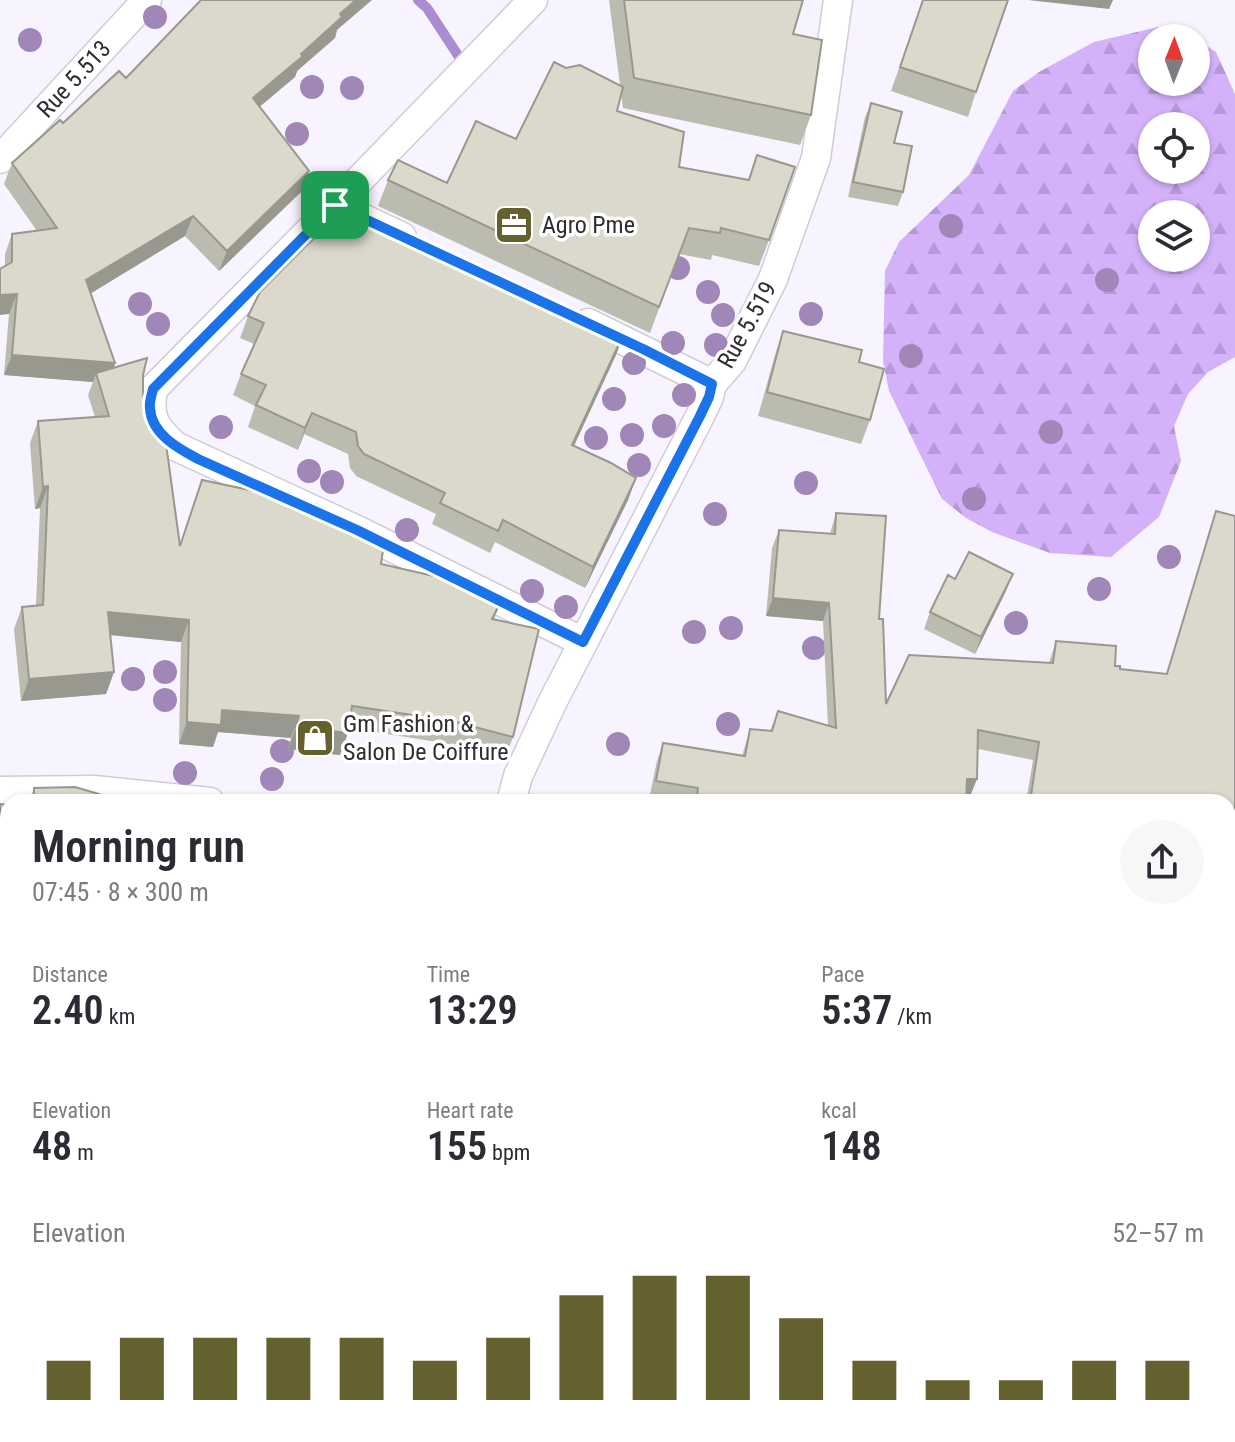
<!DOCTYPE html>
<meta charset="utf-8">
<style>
body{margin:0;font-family:"Roboto Condensed",sans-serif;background:#f7f7f7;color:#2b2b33;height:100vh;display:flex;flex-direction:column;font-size:30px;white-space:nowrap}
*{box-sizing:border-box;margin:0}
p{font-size:26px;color:#7c7c81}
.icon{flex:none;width:44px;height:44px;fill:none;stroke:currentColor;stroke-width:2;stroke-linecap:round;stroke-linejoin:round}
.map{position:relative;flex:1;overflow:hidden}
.sheet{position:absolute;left:0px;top:794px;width:1236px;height:648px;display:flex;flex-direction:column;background:#fff;border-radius:24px 24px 0 0;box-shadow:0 2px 6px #0004}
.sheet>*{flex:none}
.needle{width:52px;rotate:1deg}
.tools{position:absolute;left:1138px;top:24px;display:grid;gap:16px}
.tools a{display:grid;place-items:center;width:72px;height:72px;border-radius:50%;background:#fff;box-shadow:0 2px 6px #0004;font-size:40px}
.pin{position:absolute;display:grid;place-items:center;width:68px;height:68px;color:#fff;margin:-34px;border-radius:16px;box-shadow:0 4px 12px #0006}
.round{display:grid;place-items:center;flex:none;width:84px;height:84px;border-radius:42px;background:#f7f7f7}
.headline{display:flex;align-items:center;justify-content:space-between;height:136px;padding:0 32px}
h1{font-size:44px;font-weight:600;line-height:60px}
.metrics{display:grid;grid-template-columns:repeat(3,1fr);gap:12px;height:136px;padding:8px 32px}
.metrics div{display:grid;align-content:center}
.metrics b{font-size:40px;font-weight:600}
.metrics small{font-size:22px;font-weight:400}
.metrics p{font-size:22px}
.chart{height:224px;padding:16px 32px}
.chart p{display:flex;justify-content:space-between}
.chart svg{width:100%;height:144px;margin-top:8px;stroke:#65612e;stroke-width:6}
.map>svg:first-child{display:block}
.forest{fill:url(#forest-firs);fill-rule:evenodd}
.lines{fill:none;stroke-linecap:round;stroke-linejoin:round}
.stream{stroke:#ac8cd0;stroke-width:10}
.minor-casing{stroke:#d1cbd8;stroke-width:31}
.secondary-casing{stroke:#d1cbd8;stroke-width:41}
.minor{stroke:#fff;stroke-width:28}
.secondary{stroke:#fff;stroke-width:38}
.tree{fill:#a087b8}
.wall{fill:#bbbbaf}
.shaded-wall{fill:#99988e}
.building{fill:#dad9cb;stroke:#99988e;stroke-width:2}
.route-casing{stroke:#fff;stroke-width:16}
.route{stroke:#1a73e8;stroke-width:10}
.labels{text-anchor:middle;stroke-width:7;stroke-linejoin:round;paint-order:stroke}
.street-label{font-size:24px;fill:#2f2d32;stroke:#fff}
.poi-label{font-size:24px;fill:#2f2d32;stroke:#fff;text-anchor:start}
</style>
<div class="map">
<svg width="1235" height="1442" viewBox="0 0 1235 1442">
<defs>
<pattern id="forest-firs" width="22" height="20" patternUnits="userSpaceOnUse" patternTransform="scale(2)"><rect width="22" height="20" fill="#d3b2f9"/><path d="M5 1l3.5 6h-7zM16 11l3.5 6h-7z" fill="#b599d6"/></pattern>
</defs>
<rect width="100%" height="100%" fill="#f8f4ff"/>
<path class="forest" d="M1158,27L1188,34L1195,38H1152V82H1196V39L1216,52L1235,94V357L1208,372L1188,394L1174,426L1181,461L1159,517L1111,557L1050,553L992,532L966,518L942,499L889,391L883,361L885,271L899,242L969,175L1013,91L1039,72L1094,42ZM1152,126H1196V170H1152ZM1152,214H1196V258H1152Z"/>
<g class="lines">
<path class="stream" d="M418,0L427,8L463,63"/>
<defs>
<path id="minor" d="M0,159L147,0
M335,205L533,0
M402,237L335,205L153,389C148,418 154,426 175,446L357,530L583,642
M588,323L712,384
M0,791L94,790L210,802
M511,802L518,776L553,701L700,416L709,397L712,384L732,361L773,279L816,158L838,0
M1228,975H1235
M432,1442L434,1434"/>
<path id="secondary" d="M0,1315L8,1316
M0,1359L8,1360
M501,1434L557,1442
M797,1434L899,1442
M1114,1442L1221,1434"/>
</defs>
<use href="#minor" class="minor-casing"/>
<use href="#secondary" class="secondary-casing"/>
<use href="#minor" class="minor"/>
<use href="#secondary" class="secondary"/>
</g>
<g class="tree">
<circle cx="155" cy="17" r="12"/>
<circle cx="30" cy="40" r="12"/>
<circle cx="312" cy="87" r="12"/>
<circle cx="352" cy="88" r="12"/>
<circle cx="297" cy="134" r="12"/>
<circle cx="951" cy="226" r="12"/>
<circle cx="678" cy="268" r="12"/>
<circle cx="1107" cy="280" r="12"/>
<circle cx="708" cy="292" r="12"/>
<circle cx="140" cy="304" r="12"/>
<circle cx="811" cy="314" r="12"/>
<circle cx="723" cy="315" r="12"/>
<circle cx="158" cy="324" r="12"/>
<circle cx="673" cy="343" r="12"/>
<circle cx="716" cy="345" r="12"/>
<circle cx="911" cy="356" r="12"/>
<circle cx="634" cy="363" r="12"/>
<circle cx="684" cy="395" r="12"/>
<circle cx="614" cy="399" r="12"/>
<circle cx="664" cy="426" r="12"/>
<circle cx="221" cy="427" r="12"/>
<circle cx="1051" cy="432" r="12"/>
<circle cx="632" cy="435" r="12"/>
<circle cx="596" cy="438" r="12"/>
<circle cx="639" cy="465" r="12"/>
<circle cx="309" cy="471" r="12"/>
<circle cx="332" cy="482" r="12"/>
<circle cx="806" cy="483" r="12"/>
<circle cx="974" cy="499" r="12"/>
<circle cx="715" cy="514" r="12"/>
<circle cx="407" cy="530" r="12"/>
<circle cx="1169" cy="557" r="12"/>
<circle cx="1099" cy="589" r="12"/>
<circle cx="532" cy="591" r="12"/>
<circle cx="566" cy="607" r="12"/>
<circle cx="1016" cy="623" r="12"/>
<circle cx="731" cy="628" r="12"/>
<circle cx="694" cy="632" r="12"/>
<circle cx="814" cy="648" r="12"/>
<circle cx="165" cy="672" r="12"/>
<circle cx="133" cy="679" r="12"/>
<circle cx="165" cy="700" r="12"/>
<circle cx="728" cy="724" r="12"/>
<circle cx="618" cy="744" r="12"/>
<circle cx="282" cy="751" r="12"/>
<circle cx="185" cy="773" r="12"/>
<circle cx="272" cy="779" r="12"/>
</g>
<path class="wall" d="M609,0H803L793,34L811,115L800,145L623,108L621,95L617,111L679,167L748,180L757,155L769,240L759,266L712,255L711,260L679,254L650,333L378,206L388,180L447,183L516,139L566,68L620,85Z
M923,0L976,92L968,117L891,91Z
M337,30L335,38L297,71L295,77L259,107L309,171L301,192L219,271L185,236L90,294L115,363L114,368L143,375V395L180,546L349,531L381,564L501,601L494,620L513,737L505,759L444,743L349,728L340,755L288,749L291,738L218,732L213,747L179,744L181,642L110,635L114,672L106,694L21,701L14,629L22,607L36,606L40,508L35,509L30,443L38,421L95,417L88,395L93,382L4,375L9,314L5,266V254L12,234L37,231L4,184L12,163L63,123L126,78Z
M871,103L894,143L903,192L898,206L848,197L865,117Z
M365,224L624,333L616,355L574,446L636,478L628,500L585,588L495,542L490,553L432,524L436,514L356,476L350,468L348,454L304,434L298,450L248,427L255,406L233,395L241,374L254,344L240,338L248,316Z
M783,331L859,362L870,420L861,444L758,416L775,355Z
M1216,511L1228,802H1026L1033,760L978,749L977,779L970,796H967L966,802H669L649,799L657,761L663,743L742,756L750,729L770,731L778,711L828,726L823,621L766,616L772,548L779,530L830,534L836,513L879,619L886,704L1049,663L1056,641L1115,666L1120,669L1166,674Z
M1006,591L975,654L924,629L930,612Z
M34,788L126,802H29Z"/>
<path class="shaded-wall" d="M356,0H372L337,30L335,38L297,71L295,77L245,119L253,98L301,54L340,14Z
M1028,0H1113L1109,9Z
M309,171L301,192L219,271L227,251Z
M193,216L185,236L78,301L86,280Z
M17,294L9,314L0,315V295Z
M624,333L616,355L564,467L572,445Z
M12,355L115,363L108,384L96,373L93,382L4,375Z
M312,413L304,434L298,450L305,428Z
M636,478L628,500L585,588L593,567Z
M48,486L40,508L35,509L43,487Z
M1013,574L1006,591L975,654L981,637Z
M773,598L829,603L823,621L766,616Z
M108,612L189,620L181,642L100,634Z
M114,672L106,694L21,701L29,679Z
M222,710L299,716L291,738L218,732L213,747L179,744L187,722Z
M296,727L348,733L340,755L288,749Z
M967,779H977L970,796H961Z
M697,797L734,802H695Z
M1228,808H1235V826H1228Z
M0,886L8,887V908L0,907Z
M1228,924H1235V942H1228Z
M1229,1386H1235V1404H1228Z"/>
<path class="building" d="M201,0H356L340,14L342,17L301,54L303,56L253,98L309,171L227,251L193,216L86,280L115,363L12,355L17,294L0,295V269L12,262V234L57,228L12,163L60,120L63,123L119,71L126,78Z
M624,0H803L793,34L822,40L811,115L634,78Z
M923,0H1008L976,92L900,67Z
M554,62L566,68L580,65L623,87L617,111L684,132L679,167L749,180L757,155L795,167L769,240L721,228L720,233L689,228L659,307L388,180L398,160L447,183L476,121L516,139Z
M871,103L902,112L894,143L912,146L903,192L853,182Z
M340,212L365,224L370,215L624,333L572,445L611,463L636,478L593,567L503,520L498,531L440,503L445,493L364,454L358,446L356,432L312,413L305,428L256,405L266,385L241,374L264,323L248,316L260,292Z
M783,331L862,350L859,362L884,369L870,420L767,392Z
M147,358L143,375V395L151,413L164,429L180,546L202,480L316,504L352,521L349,531L385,537L381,564L460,582L501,601L492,619L539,629L513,737L452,721L352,706L348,733L296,727L299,716L222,710L221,725L187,722L189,620L108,612L114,672L29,679L22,607L43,605L48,486L43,487L38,421L109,416L96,373Z
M1216,511L1235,516V808H1228V802H1030L1039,742L978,730L977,779H967L966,802H734L697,797L698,788L656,781L663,743L745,756L750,729L772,731L778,711L836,728L829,603L773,598L779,530L835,534L836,513L886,516L879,619H883L886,704L909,655L1053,663L1056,641L1116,646L1115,666H1120V669L1167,674Z
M969,552L1013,574L981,637L930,612L948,575L955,579Z
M75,787L126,802H34V788Z
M0,804L8,805V887L0,886Z
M1228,861L1235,862V924H1228Z
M1228,1029H1235V1386H1229Z
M0,1409L8,1410V1434H75L74,1442H0Z
M310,1439L325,1442H310Z"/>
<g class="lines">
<defs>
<path id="route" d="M335,205L643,349L712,384L709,397L700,416L583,642L357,530L198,459C179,449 151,434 150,408C149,402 152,394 153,389Z"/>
</defs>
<use href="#route" class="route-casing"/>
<use href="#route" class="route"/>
</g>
<defs>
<symbol id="office-square" viewBox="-11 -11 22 22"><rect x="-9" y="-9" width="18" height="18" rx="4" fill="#65612e" stroke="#fff"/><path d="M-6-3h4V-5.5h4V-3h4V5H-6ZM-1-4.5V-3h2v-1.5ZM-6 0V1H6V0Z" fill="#fff"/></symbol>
<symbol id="shop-square" viewBox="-11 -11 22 22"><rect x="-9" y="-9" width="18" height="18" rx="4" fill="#65612e" stroke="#fff"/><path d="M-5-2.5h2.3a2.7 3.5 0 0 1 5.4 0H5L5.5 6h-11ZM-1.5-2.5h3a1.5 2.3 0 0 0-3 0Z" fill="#fff"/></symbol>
</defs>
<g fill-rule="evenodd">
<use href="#office-square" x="492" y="203" width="44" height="44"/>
<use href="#shop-square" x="293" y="716" width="44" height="44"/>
</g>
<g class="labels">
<g class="street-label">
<text transform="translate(74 79) rotate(-47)" y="8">Rue 5.513</text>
<text transform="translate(747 325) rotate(-61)" y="8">Rue 5.519</text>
</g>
<g class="poi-label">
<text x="542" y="233">Agro Pme</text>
<text x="343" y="732">Gm Fashion &amp;<tspan x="343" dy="28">Salon De Coiffure</tspan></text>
</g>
</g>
</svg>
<div class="tools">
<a><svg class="needle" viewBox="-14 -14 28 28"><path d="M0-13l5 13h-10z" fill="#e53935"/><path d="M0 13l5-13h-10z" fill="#7c7c81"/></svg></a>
<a><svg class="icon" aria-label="locate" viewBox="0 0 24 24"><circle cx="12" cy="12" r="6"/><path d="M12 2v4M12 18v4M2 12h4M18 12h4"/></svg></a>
<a><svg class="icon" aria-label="layers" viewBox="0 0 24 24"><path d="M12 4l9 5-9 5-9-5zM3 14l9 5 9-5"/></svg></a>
</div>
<div class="pin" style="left:335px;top:205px;background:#1e9e55"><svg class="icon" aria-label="arrive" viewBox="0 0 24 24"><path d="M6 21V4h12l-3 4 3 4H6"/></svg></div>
<section class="sheet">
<div class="headline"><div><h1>Morning run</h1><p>07:45 · 8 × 300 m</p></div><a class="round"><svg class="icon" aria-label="share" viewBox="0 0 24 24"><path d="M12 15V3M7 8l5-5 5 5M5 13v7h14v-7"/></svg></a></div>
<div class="metrics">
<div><p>Distance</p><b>2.40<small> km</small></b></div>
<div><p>Time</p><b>13:29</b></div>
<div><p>Pace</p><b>5:37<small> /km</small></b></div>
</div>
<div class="metrics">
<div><p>Elevation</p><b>48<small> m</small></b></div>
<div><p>Heart rate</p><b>155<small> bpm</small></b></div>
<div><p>kcal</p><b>148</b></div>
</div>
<div class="chart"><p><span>Elevation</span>52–57 m</p>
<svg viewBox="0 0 160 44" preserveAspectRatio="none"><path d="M5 44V32M15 44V25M25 44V25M35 44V25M45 44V25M55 44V32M65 44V25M75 44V12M85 44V6M95 44V6M105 44V19M115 44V32M125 44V38M135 44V38M145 44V32M155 44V32"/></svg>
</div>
</section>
</div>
